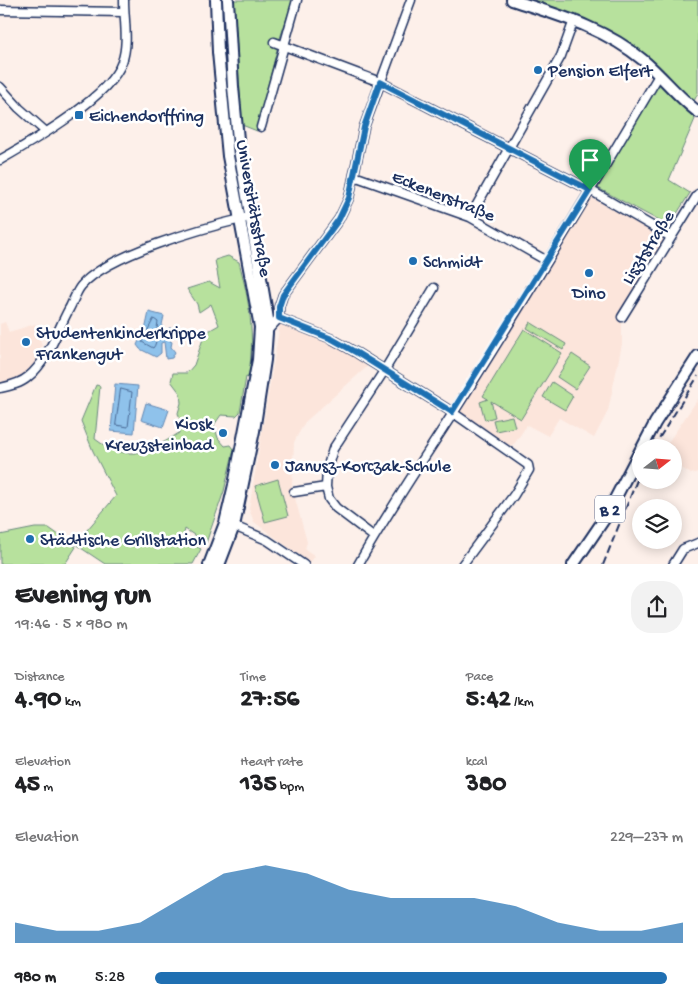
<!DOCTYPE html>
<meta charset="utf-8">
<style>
body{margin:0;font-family:"Gochi Hand",sans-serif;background:#f2f2f2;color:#202124;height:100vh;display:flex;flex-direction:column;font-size:19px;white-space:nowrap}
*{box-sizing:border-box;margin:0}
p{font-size:16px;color:#757577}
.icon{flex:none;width:28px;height:28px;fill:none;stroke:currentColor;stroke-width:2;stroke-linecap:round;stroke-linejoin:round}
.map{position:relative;height:564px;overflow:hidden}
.details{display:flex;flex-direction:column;background:#fff;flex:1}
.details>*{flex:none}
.needle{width:32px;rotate:73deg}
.tools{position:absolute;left:632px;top:439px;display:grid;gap:10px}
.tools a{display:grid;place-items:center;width:50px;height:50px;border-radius:50%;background:#fff;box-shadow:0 2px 12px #0003;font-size:25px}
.pin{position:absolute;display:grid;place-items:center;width:42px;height:42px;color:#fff;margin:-51px -21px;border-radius:50% 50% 50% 0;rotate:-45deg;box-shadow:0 0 5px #0007}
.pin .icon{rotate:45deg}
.round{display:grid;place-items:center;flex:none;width:52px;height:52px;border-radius:20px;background:#f2f2f2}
.head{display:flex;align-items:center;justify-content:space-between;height:85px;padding:0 15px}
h1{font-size:28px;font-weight:700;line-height:38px}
.metrics{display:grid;grid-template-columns:repeat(3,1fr);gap:8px;height:85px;padding:5px 15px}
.metrics div{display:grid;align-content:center}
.metrics b{font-size:25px;font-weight:700}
.metrics small{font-size:14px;font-weight:400}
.metrics p{font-size:14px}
.chart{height:140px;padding:10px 15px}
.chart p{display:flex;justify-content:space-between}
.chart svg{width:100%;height:90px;margin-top:5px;fill:#1f6fb2;opacity:.7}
ul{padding:0 15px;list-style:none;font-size:16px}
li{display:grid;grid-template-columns:80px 60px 1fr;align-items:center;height:38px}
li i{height:12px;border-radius:6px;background:#1f6fb2}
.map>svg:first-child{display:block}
.built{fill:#fce5db}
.green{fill:#b7e19d;stroke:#69887e}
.water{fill:#8fc2eb;stroke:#6187b3}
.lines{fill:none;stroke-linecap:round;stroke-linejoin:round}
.shore{stroke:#496a96;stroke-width:1}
.minor-casing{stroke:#1b2f5e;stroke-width:11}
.major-casing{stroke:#1b2f5e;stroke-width:14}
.minor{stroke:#fff;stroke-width:8}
.major{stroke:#fff;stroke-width:10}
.rail{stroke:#1b2f5e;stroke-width:2;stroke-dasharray:8 4;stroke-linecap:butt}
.route-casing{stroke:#fff;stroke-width:10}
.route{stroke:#1f6fb2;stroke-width:6}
.poi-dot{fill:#1f6fb2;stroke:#fff;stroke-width:2}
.labels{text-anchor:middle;stroke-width:5;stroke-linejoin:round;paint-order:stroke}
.shield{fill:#fff;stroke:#5f6d8e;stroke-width:1}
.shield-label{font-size:16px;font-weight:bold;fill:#1b2f5e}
.poi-label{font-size:18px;fill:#1b2f5e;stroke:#fff;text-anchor:start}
.street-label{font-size:18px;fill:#1b2f5e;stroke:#fff}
</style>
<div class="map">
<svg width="698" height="565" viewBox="0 0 698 565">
<rect width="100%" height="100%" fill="#fdf0ea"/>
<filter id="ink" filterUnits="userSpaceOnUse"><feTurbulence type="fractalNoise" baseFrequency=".02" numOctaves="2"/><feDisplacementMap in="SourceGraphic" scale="10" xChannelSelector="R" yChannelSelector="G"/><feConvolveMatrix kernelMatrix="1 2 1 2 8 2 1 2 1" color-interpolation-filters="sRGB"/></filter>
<g filter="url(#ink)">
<path class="built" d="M590,196L606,206L671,237L622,317V344L608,411L594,438L559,418L548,436L527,425L515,443L505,450L455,412Z
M5,322L9,332L35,324L44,352L27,376L0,387V324Z
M280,324L332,344L369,365L305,422L294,442L292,487L307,542L305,549L315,556L310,563L254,522L249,509Z
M698,399V472L691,474L674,463V448L665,447Z"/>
<path class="green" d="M234,0H293L279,41L257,131L242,125Z
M530,0H698V93L693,103C680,89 668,73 654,61C615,29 576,15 530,0Z
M659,81L695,119L669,180L690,193L669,226L598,188Z
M228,256L239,262C249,300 256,336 248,378L246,377L240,412L236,416L221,415L214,425L218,438L225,446L231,445L234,449L224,491L206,543L185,529L183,538L187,544L189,542L201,549L193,564H105L75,544L116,496L93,451L81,421L96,385L100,386L95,439C128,464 149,452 179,433L181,424L178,413L181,403L180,393L171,381L173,373H187L194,365L205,333L219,325L211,304L199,312L197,304L187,289L209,282L220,288L215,260Z
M530,322L566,344L563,350L527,328Z
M524,329L562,353L521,419L491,401L495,417L485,420L480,402L488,399L483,396Z
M572,354L590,366L575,389L557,377Z
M552,382L573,396L565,410L543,397Z
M512,416L515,427L496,431L493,420Z
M278,479L288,516L265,522L255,486Z
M35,528H49L76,547L65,564H0V535Z"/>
<path class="water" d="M149,312L164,316L160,334L162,338L168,336L169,328L175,329L170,341L172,342L171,347L175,352L172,358L166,359L164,342L161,343V353L156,357L140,349L137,345L146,326Z
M115,384L138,386L134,433L111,431Z
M146,403L169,410L163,427L141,420Z"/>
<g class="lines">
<path class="shore" d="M154,319L158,322C156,330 158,343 153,348L142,342Z
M121,389L132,392L128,427L116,425Z"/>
<defs>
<path id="minor" d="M0,10L124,12
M274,42L380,82L590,190L671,237
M0,87L19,108L46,132
M261,127L297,0
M0,160C33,141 110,97 122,62C129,43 124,20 124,0
M354,176L470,217L547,261
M470,217L561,56L574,20
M622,317L698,194
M279,318L332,339L357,353L452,412L528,465L529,470L514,495L462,565
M267,331L279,318V307L283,295L339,219L349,198L364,127L411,0
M0,388C9,386 20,384 28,377C48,361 57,331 69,309C73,302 76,292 81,286C108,254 203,228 245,218
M294,492L326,487
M229,524L267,540L304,565
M373,536L336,508L329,499L326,487L327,469L333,449L384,371L434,288
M358,565C392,504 432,447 469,388C534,285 597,180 659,75
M673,565L683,549L698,543"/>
<path id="major" d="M512,0C558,15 605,28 643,60C662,76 678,97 698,112
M642,448L655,423L698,356
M209,565L225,523L234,485L258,360L260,327L228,156L218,52L216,0
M219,565L234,526L254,431L265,360L268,319L239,150L233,87L228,0
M573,565L605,518L641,449"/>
</defs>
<use href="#minor" class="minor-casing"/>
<use href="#major" class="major-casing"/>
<use href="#minor" class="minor"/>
<use href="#major" class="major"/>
<path class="rail" d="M653,448L698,376
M603,565L641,470"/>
</g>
</g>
<g class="lines" filter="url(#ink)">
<defs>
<path id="route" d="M380,82L590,190L452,412L357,353L332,339L279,318V307L283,295L339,219L349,198L364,127Z"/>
</defs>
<use href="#route" class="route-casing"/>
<use href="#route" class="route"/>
</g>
<g class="poi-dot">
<circle cx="538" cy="70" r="5"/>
<rect x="74" y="110" width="10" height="10" rx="2.5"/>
<circle cx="413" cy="261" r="5"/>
<circle cx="589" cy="273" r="5"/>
<circle cx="26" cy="342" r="5"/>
<circle cx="223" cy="433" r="5"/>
<circle cx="275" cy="465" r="5"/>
<circle cx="30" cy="539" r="5"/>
</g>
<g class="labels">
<rect class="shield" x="595" y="495.5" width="30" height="27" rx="4"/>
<g class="shield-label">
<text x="610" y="515">B 2</text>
</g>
<g class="poi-label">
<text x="548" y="76">Pension Elfert</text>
<text x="89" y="121">Eichendorffring</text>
<text x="423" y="267">Schmidt</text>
<text x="589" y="298" text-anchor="middle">Dino</text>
<text x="36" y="338">Studentenkinderkrippe<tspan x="36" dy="21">Frankengut</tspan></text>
<text x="213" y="429" text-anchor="end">Kiosk<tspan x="213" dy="21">Kreuzsteinbad</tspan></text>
<text x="285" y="471">Janusz-Korczak-Schule</text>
<text x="40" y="545">Städtische Grillstation</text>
</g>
<g class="street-label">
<text transform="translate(444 195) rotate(22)" y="6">Eckenerstraße</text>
<text transform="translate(255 208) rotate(80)" y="6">Universitätsstraße</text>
<text transform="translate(647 247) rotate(-58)" y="6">Lisztstraße</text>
</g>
</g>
</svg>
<div class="tools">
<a><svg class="needle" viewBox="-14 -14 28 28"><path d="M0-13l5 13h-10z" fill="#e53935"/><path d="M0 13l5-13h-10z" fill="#757577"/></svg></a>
<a><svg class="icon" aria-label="layers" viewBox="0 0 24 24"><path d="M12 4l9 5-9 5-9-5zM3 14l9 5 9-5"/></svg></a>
</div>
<div class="pin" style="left:590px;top:190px;background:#1e9e55"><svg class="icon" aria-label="arrive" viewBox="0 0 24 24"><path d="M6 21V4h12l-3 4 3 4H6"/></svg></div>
</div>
<section class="details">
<div class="head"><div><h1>Evening run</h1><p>19:46 · 5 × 980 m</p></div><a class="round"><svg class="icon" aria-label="share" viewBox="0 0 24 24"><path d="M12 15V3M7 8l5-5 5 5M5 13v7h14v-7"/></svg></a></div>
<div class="metrics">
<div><p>Distance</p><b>4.90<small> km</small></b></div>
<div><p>Time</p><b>27:56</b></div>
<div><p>Pace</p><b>5:42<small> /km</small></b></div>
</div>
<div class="metrics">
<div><p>Elevation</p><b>45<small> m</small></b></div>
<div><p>Heart rate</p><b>135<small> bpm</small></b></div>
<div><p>kcal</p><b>380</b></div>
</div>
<div class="chart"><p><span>Elevation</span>229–237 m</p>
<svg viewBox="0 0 160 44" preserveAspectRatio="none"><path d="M0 44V34L10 38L20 38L30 34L40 22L50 10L60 6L70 10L80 18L90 22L100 22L110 22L120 26L130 34L140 38L150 38L160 34V44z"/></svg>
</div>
<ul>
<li><b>980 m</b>5:28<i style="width:97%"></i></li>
</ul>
</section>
